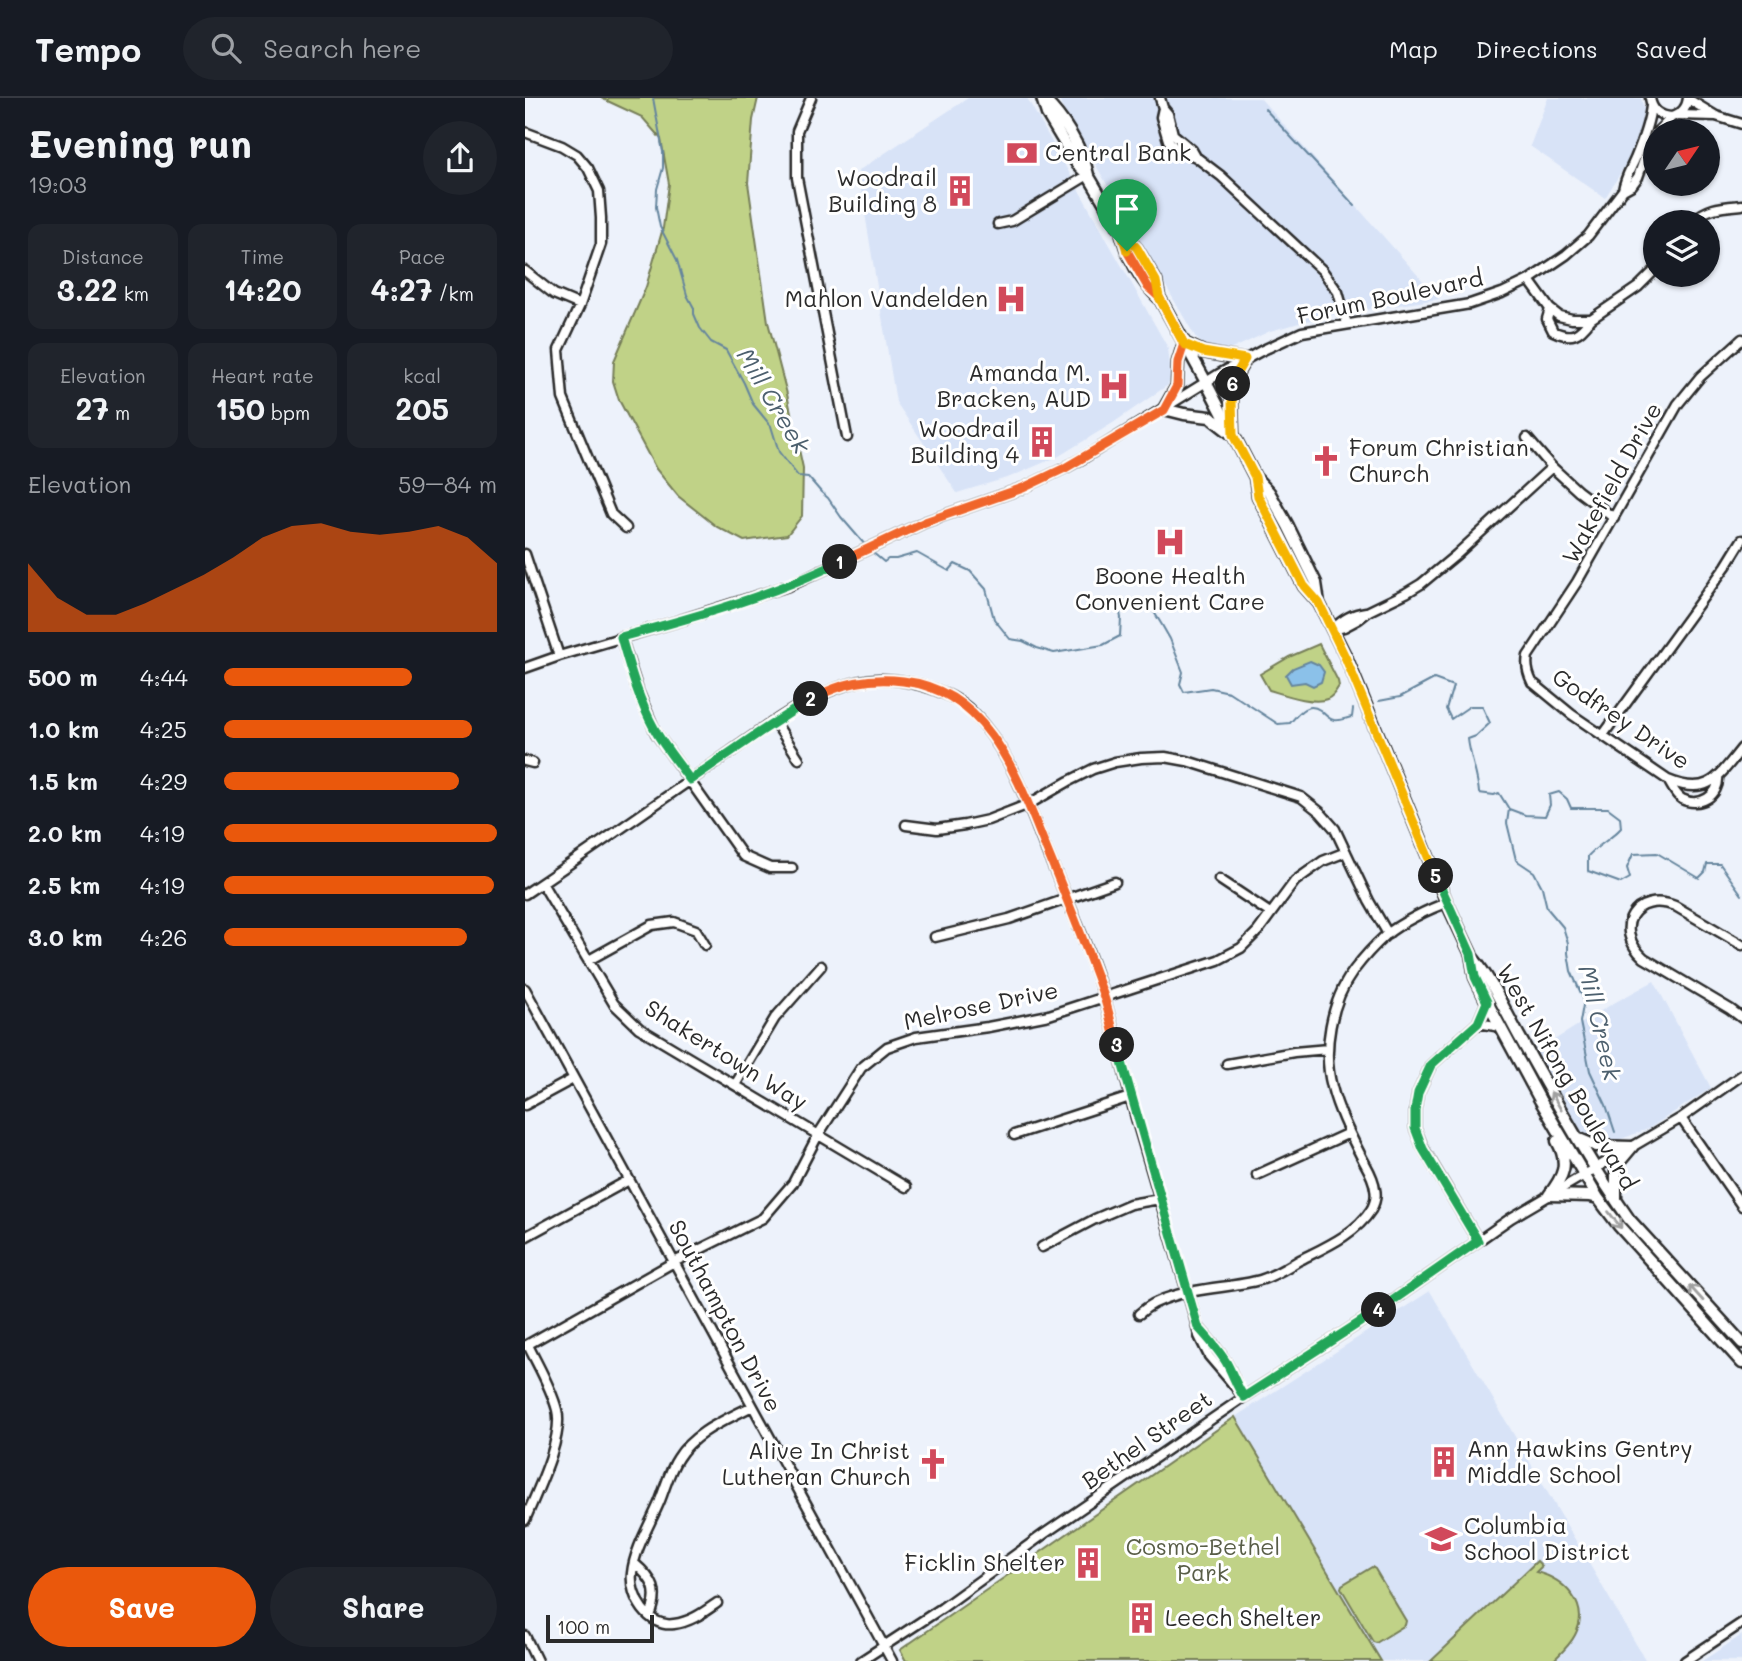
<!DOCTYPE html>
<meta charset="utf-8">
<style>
body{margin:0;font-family:Mali,sans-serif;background:#20242c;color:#f1f3f6;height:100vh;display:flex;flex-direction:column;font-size:26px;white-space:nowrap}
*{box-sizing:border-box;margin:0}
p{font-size:23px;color:#9ea1a6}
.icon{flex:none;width:38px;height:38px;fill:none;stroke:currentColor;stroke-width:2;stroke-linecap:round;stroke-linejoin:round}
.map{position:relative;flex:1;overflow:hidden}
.panel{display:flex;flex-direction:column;background:#171b24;width:525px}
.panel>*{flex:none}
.needle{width:46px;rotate:55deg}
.controls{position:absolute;left:1118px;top:21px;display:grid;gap:14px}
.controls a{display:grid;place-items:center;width:77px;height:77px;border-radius:50%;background:#171b24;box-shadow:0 2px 5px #0004;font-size:35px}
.scale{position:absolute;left:21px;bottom:18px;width:108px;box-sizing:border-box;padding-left:7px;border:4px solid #2b2b2b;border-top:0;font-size:19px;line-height:24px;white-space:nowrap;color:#2b2b2b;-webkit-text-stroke:5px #fff;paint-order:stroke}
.pin{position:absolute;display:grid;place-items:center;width:60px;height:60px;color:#fff;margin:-72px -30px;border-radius:50% 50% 50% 0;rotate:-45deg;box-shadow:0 0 7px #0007}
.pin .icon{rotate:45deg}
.km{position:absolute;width:35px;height:35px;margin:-18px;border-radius:50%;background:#222;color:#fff;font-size:19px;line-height:35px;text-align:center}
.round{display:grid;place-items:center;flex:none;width:74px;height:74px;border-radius:37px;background:#20242c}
.headline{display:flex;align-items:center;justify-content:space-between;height:119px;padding:0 28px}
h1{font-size:38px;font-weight:800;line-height:52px}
.metrics{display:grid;grid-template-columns:repeat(3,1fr);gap:10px;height:119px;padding:7px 28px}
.metrics div{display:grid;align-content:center;border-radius:14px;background:#20242c;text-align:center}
.metrics b{font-size:30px;font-weight:800}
.metrics small{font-size:19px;font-weight:400}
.metrics p{font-size:19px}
.chart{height:196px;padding:14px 28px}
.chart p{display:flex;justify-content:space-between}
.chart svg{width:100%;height:126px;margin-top:7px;fill:#ea580c;opacity:.7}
.action{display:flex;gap:14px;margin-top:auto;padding:14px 28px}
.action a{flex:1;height:80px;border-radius:42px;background:#ea580c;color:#fff;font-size:28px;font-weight:800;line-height:80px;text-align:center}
.action a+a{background:#20242c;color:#f1f3f6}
ul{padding:0 28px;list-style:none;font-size:23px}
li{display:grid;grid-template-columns:112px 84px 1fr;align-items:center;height:52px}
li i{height:18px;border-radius:9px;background:#ea580c}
header{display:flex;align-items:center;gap:42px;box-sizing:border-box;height:98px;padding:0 35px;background:#171b24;border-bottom:2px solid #363941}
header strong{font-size:33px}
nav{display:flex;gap:38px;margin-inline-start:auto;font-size:24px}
.search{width:490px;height:63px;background:#20242c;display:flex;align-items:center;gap:18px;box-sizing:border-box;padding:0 24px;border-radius:38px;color:#9ea1a6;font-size:26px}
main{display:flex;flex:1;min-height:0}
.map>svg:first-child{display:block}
.built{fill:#d8e3f7}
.green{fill:#c0d287;stroke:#767e59;stroke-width:2}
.water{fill:#8bc1e9;stroke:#65859d;stroke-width:2}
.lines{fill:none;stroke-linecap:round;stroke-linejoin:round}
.stream{stroke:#65859d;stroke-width:2}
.minor-casing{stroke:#2b2b2b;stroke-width:13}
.major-casing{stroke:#2b2b2b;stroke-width:15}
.minor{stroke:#fff;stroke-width:8}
.major{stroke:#fff;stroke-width:10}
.oneway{stroke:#a0a0a0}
.split-1-casing{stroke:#fff;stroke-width:14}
.split-2-casing{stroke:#fff;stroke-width:14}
.split-3-casing{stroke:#fff;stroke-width:14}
.split-4-casing{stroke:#fff;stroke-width:14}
.split-5-casing{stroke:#fff;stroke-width:14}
.split-6-casing{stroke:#fff;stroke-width:14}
.split-7-casing{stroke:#fff;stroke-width:14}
.split-1{stroke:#f0652b;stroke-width:9}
.split-2{stroke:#22a559;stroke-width:9}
.split-3{stroke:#f0652b;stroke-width:9}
.split-4{stroke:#22a559;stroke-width:9}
.split-5{stroke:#22a559;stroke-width:9}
.split-6{stroke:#f5b400;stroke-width:9}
.split-7{stroke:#f5b400;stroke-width:9}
.labels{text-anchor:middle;stroke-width:6;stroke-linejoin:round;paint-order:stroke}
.poi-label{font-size:23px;fill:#2b2b2b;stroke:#fff;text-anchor:end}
.street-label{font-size:23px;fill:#2b2b2b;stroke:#fff}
.park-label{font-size:23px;fill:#585d47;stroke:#fff}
.water-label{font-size:24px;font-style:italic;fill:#4d606e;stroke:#fff}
</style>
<header>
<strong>Tempo</strong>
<div class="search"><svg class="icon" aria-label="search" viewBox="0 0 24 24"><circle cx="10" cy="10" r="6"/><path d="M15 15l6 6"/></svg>Search here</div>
<nav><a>Map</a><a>Directions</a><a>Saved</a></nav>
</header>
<main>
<section class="panel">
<div class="headline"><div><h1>Evening run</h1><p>19:03</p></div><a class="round"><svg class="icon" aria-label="share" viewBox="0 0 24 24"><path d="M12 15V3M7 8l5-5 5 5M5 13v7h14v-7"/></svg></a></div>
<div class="metrics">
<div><p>Distance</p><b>3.22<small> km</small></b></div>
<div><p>Time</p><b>14:20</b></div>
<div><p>Pace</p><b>4:27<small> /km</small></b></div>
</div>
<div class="metrics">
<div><p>Elevation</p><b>27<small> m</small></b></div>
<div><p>Heart rate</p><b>150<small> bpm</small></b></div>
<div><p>kcal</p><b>205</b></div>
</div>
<div class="chart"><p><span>Elevation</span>59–84 m</p>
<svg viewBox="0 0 160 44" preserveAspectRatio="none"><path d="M0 44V20L10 32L20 38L30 38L40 34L50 29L60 24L70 18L80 11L90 7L100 6L110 9L120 10L130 9L140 7L150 11L160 20V44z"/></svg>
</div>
<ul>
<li><b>500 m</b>4:44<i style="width:69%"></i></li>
<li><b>1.0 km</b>4:25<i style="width:91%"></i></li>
<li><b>1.5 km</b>4:29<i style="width:86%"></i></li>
<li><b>2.0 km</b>4:19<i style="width:100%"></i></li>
<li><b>2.5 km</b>4:19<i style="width:99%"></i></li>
<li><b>3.0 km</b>4:26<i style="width:89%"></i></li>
</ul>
<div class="action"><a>Save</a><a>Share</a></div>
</section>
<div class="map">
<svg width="1217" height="1563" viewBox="0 0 1217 1563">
<rect width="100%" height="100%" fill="#edf2fb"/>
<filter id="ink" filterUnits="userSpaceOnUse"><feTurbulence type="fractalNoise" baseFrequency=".0143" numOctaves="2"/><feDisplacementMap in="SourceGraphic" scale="14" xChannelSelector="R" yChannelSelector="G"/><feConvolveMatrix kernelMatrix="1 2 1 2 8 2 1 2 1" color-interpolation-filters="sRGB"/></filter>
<g filter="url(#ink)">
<path class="built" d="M443,0H502L643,250L646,278L643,287L588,325L534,358L485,379L432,395L371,304L333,73Z
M536,0H735L914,201L800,218L745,233L707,251H686L681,249L671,240L536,7L535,3Z
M1023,0H1116L1119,11L1113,43L1106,58L1080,100L1005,48Z
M1129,883L1186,990L1123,1031L1088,1044L1066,1043L1057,1036L1010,954L1087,906Z
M905,1193L1121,1563H856L710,1319Z
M1217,1537V1563H1177Z"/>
<path class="green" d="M76,0H233L228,22L223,85L243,224L262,296L278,370L277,418L262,437L219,443L192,429L153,398L131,371L94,302L88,283L89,263L121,189L138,130L144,86L136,41L117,19Z
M794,546L813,583L814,588C811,593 808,599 802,601C788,607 758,596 744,592L735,576L764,559Z
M710,1319L856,1563H381L375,1552Z
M1012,1463L1017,1468L1011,1474C1039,1481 1066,1507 1050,1537C1045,1547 1036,1555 1028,1563H906Z
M847,1469L850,1471L881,1523L880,1527L851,1545L848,1544L816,1490L817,1487Z"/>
<path class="water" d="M785,563L794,567L799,574L796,584L788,588L780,584L766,586L761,577L768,570Z"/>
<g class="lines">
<path class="stream" d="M128,0L138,54V70L132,91L131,109L135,129L152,162L162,197L169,210V216L175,230L186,244L201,252L219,285L228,306L246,328L254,354L273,378L283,379L296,394L303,400L316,419L341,448
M740,11L830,108
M347,454L359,464L363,461H371L392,455L424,473L430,466L445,473L461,491L469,521L485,541L498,543L512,550L529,555L578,547L595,538L596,520L594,509L603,502L620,506L629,514L637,527L645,541L658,574L655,586L659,594L686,590L704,594L753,626L765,625C773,616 782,603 795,612C800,616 803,621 809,622C816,623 821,620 827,619L828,611
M854,603L875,599L909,581L928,588L921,611L926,621L945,608H957L965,625L951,638L943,641C945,659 953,678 954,695L969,697L974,695L984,711L982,725L991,762L1009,774L1017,789L1022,810L1038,829L1043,845V855L1046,873L1059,902L1055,924L1065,973L1081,1007L1090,1034
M984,711L1000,717L1020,718L1025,707L1024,697L1034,694L1042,701L1046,710H1083L1095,719L1096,730C1085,742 1074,746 1063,758V773L1096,785L1105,780L1102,770L1108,756L1132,755L1174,780L1180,774L1182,766H1195L1217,797"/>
<defs>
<path id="minor" d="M286,0L272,33V80L322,339
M635,0L638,10L643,16L648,36L667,52L671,59
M1125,0C1127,13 1135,18 1147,19C1157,15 1162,10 1163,0
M1163,1L1191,18L1217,26
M638,10L636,19L643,42L651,51L671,59L696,78L797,172L813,194L822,226
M1153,17L1191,18
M1133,33L1147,19
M0,34L37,48L52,57L63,70L74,93L76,120V146L55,207L34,252L38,300L86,416L101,430
M1098,92C1100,80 1105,72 1110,61C1117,44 1124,26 1126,8
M1166,124C1183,109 1195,109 1217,107
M473,126L487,123L563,77
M0,173L29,196L55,207
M1004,182L1025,211L1034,218L1047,221H1066L1113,189L1130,172
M1025,211L1022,221L1028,233C1047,242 1054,237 1066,221
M1217,241L1175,279L1153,306L1052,484L1003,558C1001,567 1003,576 1007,584L1046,616L1143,682C1184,699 1193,679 1217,650
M1002,340L1027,369L1053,393L1089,420
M0,456L34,558
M808,531C818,521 827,516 841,514
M807,532L819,529L834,521L844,513L881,495L896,486L931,457L1027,369
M96,539L113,593L131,635L218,758L245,770H267
M0,570L34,558L150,524L266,487L400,424L498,390L540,370L560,359L694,276L736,253L777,234L945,206L977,195L1004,182L1041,157L1063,138L1098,92L1107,87L1113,79L1125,45L1130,36
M250,624L274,661
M1078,637L1201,468L1217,442
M0,663L8,665
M1143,682C1147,688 1150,697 1157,701C1174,710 1195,698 1193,678
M381,727L412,731L440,727L463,722L504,706L544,683L568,671L590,664L616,660L640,659L662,663L776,699L795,714L810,731L844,803L863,836
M694,781L745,815
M17,785L89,906L114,930L381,1089
M0,796C63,754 125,710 187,667C232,636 281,595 336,583C368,576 424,590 447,614C484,651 501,702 520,749C541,799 563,848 579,899C591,939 600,980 611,1020C625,1068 639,1115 653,1163C660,1188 669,1212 674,1238L684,1258L719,1299
M410,839L484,821L590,784
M1217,847L1150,808C1111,793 1086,830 1119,860L1205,911L1217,920
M64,862L127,827L149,824L171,832L180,847
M0,891L367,1563
M953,925L976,929
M702,966L769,954L803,951
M210,987L250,920L296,868
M0,1007L48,981
M1156,1020L1217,1108
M489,1037L605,999
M732,1077L824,1035
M0,1139L104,1082
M953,1143L898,1050L890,1030V1012L893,995L906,967L953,925L962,904
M517,1149L570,1121L605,1106L635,1101
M614,1216C642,1189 699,1192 735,1182C749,1178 761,1170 773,1163C798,1150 830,1137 846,1112C850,1105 852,1099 850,1091C849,1079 841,1068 836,1058C825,1036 813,1013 807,989C797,952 806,903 829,872C838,860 850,847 861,837C874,826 905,810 922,805
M675,1231C690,1248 704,1264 711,1287
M0,1248L149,1164L238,1120L268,1085L293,1037L336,970L362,949L391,939L463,929L524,917L693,862L716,850L733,833L770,783L798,763L821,754
M0,1422C11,1395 39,1340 32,1312C26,1289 13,1268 3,1247
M109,1465C129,1482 135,1493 125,1518
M192,1505C179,1514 166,1524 149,1526C124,1530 104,1499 107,1475C109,1453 125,1426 134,1405C140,1391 144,1373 153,1360C169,1334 201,1322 227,1308
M0,1538L12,1563
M336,1563L417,1510L519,1436L719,1299L854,1212L986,1120L1156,1020L1217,977
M1160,1563L1217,1525"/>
<path id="major" d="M517,0L522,16L552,66L563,77L596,133L612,151L631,183L634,199L681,284L730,379L744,394L763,428L791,485L794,505
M519,2C538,19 558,52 563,77
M597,137C603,160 616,183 633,199
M659,245L678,254L720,262L709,280L707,303L708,337L685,319L659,316L639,311L652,288L653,264Z
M730,379L733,398L779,488L794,505L822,561L922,805L946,856L950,879L962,904L1015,1002L1073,1100L1094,1128L1217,1265
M948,860C967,883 979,911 994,938C1029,1000 1063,1063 1104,1121L1217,1245
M1052,1040L1071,1048L1107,1049
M1024,1097C1038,1079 1045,1066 1032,1043
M1024,1097L1065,1098L1073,1100
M1091,1102V1068L1107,1049"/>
</defs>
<use href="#minor" class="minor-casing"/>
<use href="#major" class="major-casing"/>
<use href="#minor" class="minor"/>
<use href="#major" class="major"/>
</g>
<defs><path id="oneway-shaft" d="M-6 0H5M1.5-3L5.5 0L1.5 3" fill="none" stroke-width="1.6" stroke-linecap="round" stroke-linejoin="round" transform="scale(1.75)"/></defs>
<g class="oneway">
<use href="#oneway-shaft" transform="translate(1031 1003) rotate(-120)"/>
<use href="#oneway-shaft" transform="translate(1090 1122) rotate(52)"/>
<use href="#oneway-shaft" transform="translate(1171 1195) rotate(-132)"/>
</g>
</g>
<g class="lines" filter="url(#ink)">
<defs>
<path id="split-1" d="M315,464L400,424L498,390L540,370L639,312L652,288L653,264L659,246L634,199L623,189L602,153"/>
<path id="split-2" d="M286,601L235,634L165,682C154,666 140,650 130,632C114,603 105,571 96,539C170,519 246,498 315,464"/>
<path id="split-3" d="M286,601C317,585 344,579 378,583C469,593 496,691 526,762C544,806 562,851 578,896C584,913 587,930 592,947"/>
<path id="split-4" d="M592,947L673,1229C683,1240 693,1251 701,1264C708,1276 711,1288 719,1299L854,1212"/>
<path id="split-5" d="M854,1212L953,1143L898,1051L890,1030V1012L893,995L906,967L953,925L962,904L950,879L946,856L911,778"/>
<path id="split-6" d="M708,286L707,303L708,337L730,379L733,398L779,488L794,505L821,561L911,778"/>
<path id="split-7" d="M602,153L596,133L612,150L631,183L634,199L659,246L678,254L720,261L709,280L708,286"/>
</defs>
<use href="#split-1" class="split-1-casing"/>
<use href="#split-2" class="split-2-casing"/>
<use href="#split-3" class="split-3-casing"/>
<use href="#split-4" class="split-4-casing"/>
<use href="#split-5" class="split-5-casing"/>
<use href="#split-6" class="split-6-casing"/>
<use href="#split-7" class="split-7-casing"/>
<use href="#split-1" class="split-1"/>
<use href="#split-2" class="split-2"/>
<use href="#split-3" class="split-3"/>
<use href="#split-4" class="split-4"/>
<use href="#split-5" class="split-5"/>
<use href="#split-6" class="split-6"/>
<use href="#split-7" class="split-7"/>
</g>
<defs>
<symbol id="bank-bare" viewBox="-9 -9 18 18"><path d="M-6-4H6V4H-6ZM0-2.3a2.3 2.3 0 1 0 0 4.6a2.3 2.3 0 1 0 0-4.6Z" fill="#d1495b" stroke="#fff" stroke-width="2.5" paint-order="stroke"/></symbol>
<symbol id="building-bare" viewBox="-9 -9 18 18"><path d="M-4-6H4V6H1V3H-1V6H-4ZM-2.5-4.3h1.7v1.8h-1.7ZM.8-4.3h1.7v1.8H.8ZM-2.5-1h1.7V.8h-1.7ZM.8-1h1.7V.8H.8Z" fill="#d1495b" stroke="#fff" stroke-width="2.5" paint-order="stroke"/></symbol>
<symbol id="hospital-bare" viewBox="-9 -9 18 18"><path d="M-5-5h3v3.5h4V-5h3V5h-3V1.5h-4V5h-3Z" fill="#d1495b" stroke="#fff" stroke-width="2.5" paint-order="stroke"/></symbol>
<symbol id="church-bare" viewBox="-9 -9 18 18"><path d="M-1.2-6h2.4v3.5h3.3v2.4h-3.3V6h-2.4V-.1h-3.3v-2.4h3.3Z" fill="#d1495b" stroke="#fff" stroke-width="2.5" paint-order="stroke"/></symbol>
<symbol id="school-bare" viewBox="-9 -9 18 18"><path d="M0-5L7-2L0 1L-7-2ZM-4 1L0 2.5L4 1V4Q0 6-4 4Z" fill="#d1495b" stroke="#fff" stroke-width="2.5" paint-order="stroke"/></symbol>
</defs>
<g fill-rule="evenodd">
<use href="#bank-bare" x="475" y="33" width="44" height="44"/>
<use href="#building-bare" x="413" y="71" width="44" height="44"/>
<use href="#hospital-bare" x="464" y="179" width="44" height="44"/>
<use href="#hospital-bare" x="567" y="266" width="44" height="44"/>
<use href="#building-bare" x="495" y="322" width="44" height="44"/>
<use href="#church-bare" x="779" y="341" width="44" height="44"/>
<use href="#hospital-bare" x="623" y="422" width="44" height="44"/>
<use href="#building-bare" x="897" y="1342" width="44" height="44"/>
<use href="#church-bare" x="386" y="1344" width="44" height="44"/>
<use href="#school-bare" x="894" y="1419" width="44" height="44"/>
<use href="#building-bare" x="541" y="1443" width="44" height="44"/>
<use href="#building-bare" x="595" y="1498" width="44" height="44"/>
</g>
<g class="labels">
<g class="poi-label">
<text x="520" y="63" text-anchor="start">Central Bank</text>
<text x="412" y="88">Woodrail<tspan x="412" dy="26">Building 8</tspan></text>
<text x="463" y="209">Mahlon Vandelden</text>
<text x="566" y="283">Amanda M.<tspan x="566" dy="26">Bracken, AUD</tspan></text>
<text x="494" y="339">Woodrail<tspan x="494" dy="26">Building 4</tspan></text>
<text x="824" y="358" text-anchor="start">Forum Christian<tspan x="824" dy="26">Church</tspan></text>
<text x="645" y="486" text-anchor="middle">Boone Health<tspan x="645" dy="26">Convenient Care</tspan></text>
<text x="942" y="1359" text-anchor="start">Ann Hawkins Gentry<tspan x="942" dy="26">Middle School</tspan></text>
<text x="385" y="1361">Alive In Christ<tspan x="385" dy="26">Lutheran Church</tspan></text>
<text x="939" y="1436" text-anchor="start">Columbia<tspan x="939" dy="26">School District</tspan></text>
<text x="540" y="1473">Ficklin Shelter</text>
<text x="640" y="1528" text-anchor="start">Leech Shelter</text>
</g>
<g class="street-label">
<text transform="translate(865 199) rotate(-12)" y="8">Forum Boulevard</text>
<text transform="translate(1087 385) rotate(-61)" y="8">Wakefield Drive</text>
<text transform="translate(1096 621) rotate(34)" y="8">Godfrey Drive</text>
<text transform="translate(456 908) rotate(-12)" y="8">Melrose Drive</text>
<text transform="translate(201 957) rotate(32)" y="8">Shakertown Way</text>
<text transform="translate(1042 979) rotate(60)" y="8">West Nifong Boulevard</text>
<text transform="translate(200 1218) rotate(62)" y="8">Southampton Drive</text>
<text transform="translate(622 1342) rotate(-35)" y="8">Bethel Street</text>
</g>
<g class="park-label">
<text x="678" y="1457">Cosmo-Bethel<tspan x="678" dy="26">Park</tspan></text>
</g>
<g class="water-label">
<text transform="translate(248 303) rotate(59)" y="8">Mill Creek</text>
<text transform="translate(1074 925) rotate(77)" y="8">Mill Creek</text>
</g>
</g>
</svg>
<div class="controls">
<a><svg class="needle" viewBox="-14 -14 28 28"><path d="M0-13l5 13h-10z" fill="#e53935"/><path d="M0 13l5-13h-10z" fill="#9ea1a6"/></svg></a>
<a><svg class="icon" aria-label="layers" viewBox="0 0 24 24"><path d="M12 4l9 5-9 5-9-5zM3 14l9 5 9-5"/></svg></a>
</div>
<div class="scale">100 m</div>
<div class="pin" style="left:602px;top:153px;background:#1e9e55"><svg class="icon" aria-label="arrive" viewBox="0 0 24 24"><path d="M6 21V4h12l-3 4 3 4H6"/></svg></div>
<b class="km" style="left:315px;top:464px">1</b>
<b class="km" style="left:286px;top:601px">2</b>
<b class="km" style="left:592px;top:947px">3</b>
<b class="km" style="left:854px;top:1212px">4</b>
<b class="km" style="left:911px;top:778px">5</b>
<b class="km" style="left:708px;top:286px">6</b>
</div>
</main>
